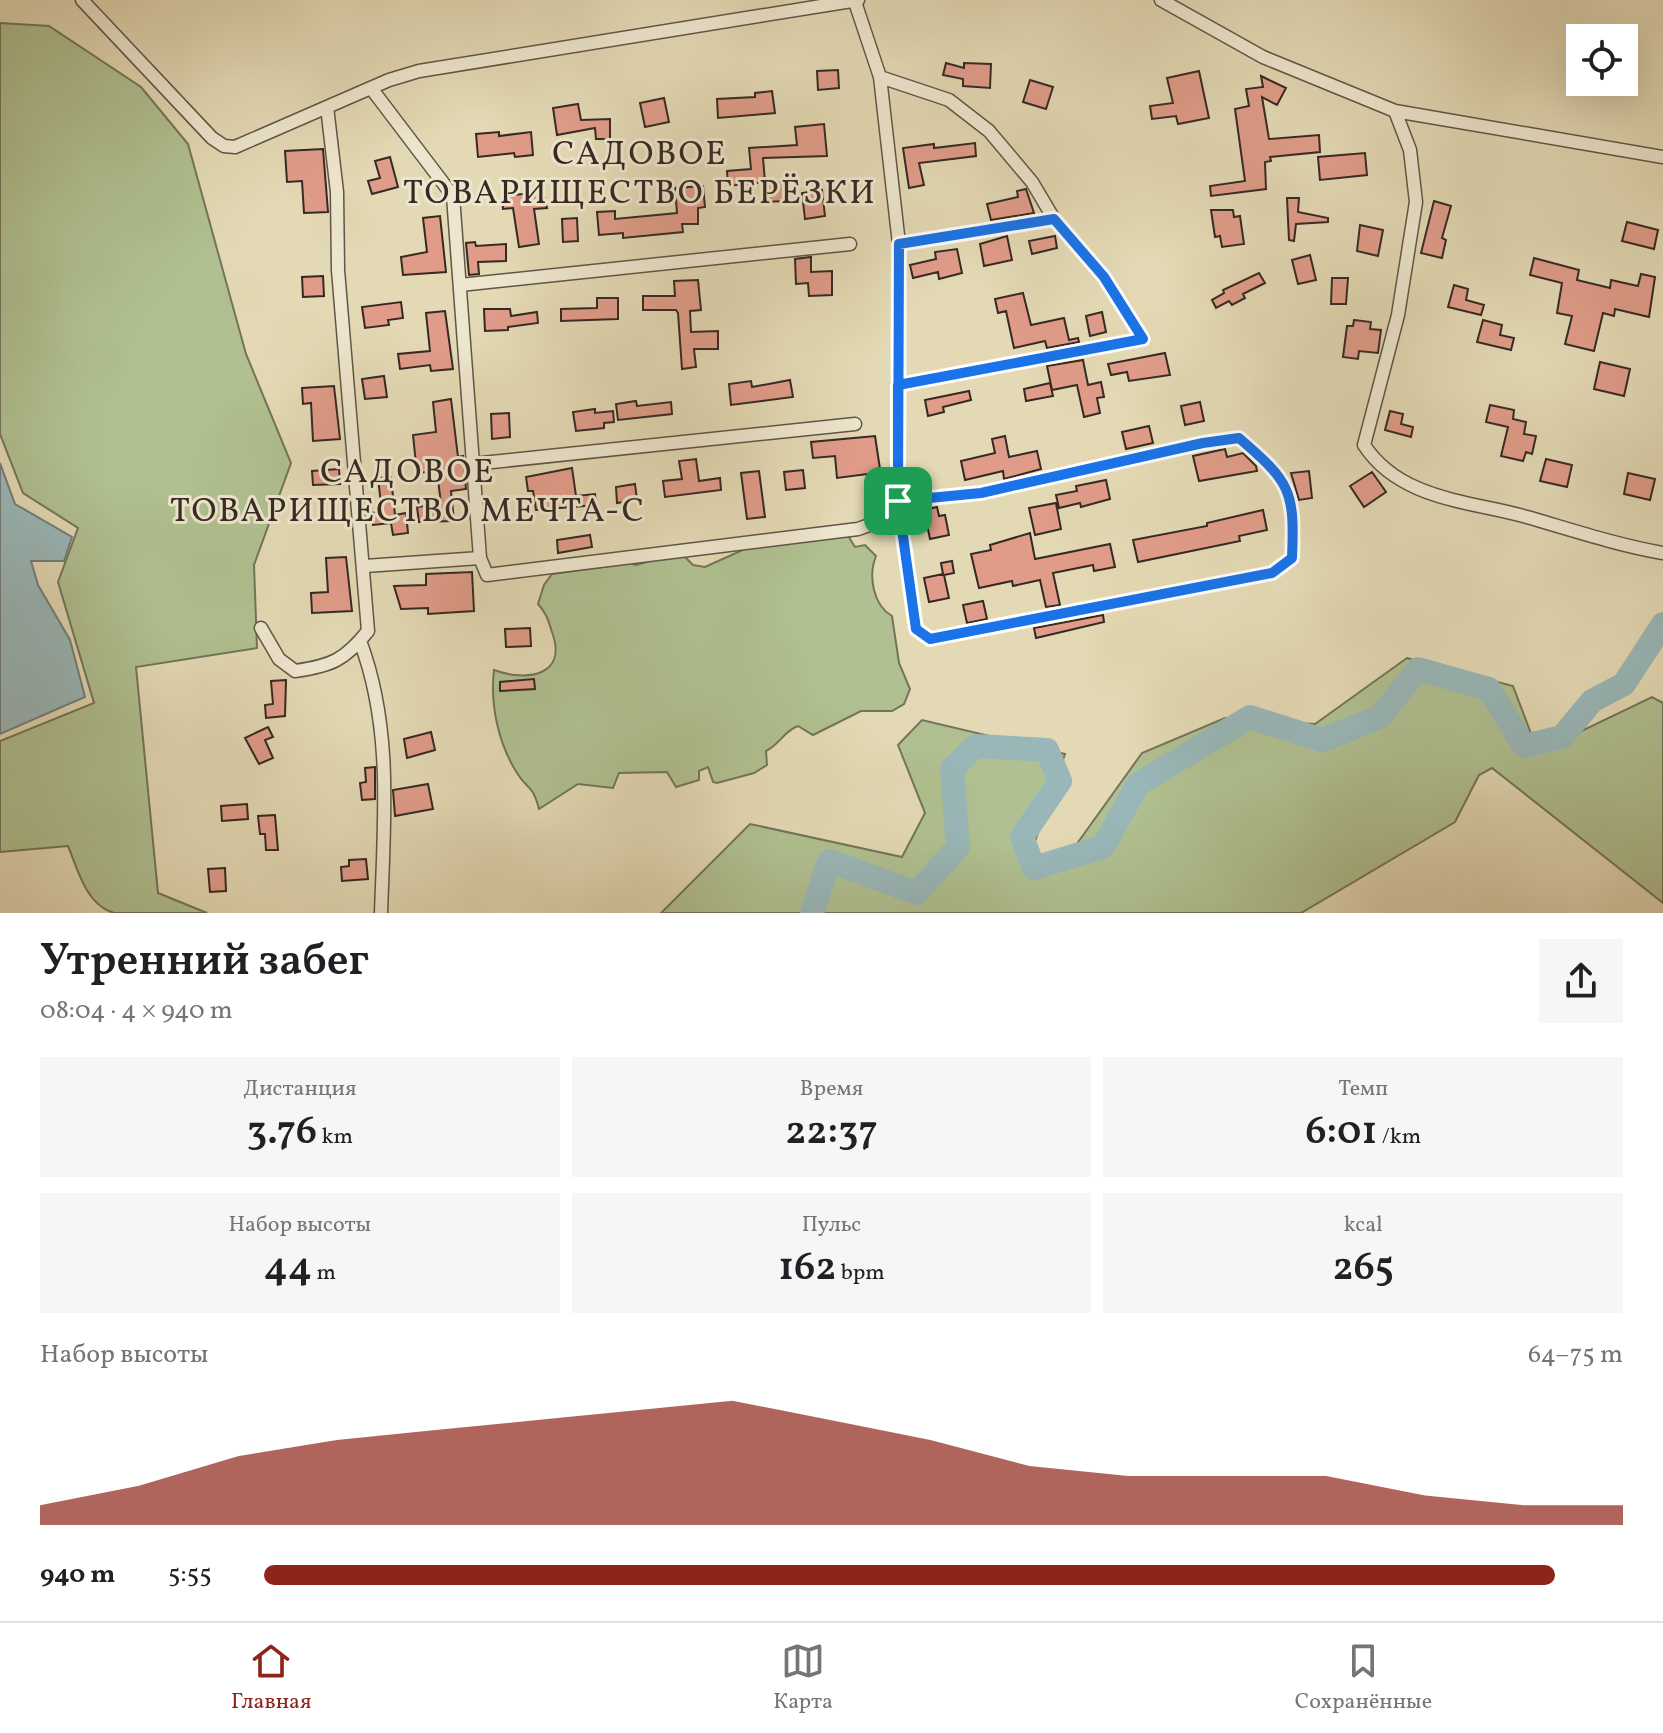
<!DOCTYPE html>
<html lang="ru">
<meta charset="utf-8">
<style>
body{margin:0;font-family:Vollkorn,serif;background:#f6f6f6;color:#202124;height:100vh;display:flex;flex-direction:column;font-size:30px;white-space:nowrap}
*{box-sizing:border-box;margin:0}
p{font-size:26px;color:#757577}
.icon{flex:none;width:44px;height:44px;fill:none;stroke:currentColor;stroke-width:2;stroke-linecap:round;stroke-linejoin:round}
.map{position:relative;height:913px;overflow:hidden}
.drawer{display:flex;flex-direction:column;background:#fff;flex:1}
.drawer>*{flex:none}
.controls{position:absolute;left:1566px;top:24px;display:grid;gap:16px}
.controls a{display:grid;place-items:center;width:72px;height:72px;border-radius:0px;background:#fff;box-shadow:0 8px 32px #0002;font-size:40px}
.pin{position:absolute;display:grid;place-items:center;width:68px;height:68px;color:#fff;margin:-34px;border-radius:16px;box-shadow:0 4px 12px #0006}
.round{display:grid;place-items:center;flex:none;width:84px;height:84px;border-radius:0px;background:#f6f6f6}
.headline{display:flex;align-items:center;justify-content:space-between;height:136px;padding:0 40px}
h1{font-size:44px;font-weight:600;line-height:60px}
.metrics{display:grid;grid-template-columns:repeat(3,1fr);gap:12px;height:136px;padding:8px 40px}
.metrics div{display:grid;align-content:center;border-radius:0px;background:#f6f6f6;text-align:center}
.metrics b{font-size:40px;font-weight:600}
.metrics small{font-size:22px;font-weight:400}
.metrics p{font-size:22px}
.chart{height:224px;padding:16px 40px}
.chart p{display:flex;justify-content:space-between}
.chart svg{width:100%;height:144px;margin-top:8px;fill:#8f2418;opacity:.7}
ul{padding:0 40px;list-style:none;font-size:26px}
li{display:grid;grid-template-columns:128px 96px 1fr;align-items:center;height:60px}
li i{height:20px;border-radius:10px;background:#8f2418}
.menu{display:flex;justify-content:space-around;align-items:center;height:112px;border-top:2px solid #e0e0e0;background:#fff;font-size:22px;color:#757577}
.menu a{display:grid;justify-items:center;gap:4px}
.menu .current{color:#8f2418}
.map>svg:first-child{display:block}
.green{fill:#b0c090;stroke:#73745a;stroke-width:2}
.water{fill:#99b7b8;stroke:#717e7c;stroke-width:2}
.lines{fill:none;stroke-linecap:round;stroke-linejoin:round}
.river{stroke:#99b7b8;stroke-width:24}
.building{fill:#e09c89;stroke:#362923;stroke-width:2}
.street-casing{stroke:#615547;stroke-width:15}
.street{stroke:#ede6ce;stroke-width:12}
.route-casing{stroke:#fff;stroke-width:16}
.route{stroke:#1a73e8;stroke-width:10}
.labels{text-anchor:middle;stroke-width:6;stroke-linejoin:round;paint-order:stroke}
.neighbourhood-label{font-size:34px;letter-spacing:2px;fill:#362923;stroke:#ede6ce}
</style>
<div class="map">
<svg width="1663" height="913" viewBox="0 0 1663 913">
<rect width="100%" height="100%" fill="#e3d9b4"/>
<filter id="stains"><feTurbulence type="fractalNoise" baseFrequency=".0025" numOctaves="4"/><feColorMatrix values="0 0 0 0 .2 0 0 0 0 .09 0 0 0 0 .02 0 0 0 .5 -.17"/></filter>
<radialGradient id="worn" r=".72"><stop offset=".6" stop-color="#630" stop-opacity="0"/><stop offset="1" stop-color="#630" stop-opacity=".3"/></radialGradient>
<path class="green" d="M0,23L49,26L141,87L188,144L246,354L291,463L254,565L257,648L136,667L158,893L207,913H114C86,905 78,870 68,846L0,852V741L94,703L58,582L78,528L23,493L0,434Z
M845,531L855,547L865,545L876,556C868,576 873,605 892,616L899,663L910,689L904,704L892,711H861L813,735L798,726C784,731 780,744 766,751L767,765L754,773L717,783L713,782L708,767L699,771V780L676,787L667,772L619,773L613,788L578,784L539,809C532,783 528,791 517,773C498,743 490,704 494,670C527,682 568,676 552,632C548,620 547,614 538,604L544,585L552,574L609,566L621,561L636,565L668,556L685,557L693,565L705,567L756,544Z
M1407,658L1513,686L1538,752L1652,697L1663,703V903L1492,768L1479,775L1455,822L1301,913H661L750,824L902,857L925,813L898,745L922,720L1065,754L1031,853L1066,859L1142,753L1225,718L1315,724Z"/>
<path class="water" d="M0,463L15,504L72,537L64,561H31L38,585L70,640L85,697L0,734Z"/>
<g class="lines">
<path class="river" d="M812,913L829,861L917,893L958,847L952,769L976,746L1047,750L1060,781L1022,837L1034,868L1103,847L1138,784L1250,717L1322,740L1380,717L1418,669L1489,689L1524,746L1562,737L1592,701L1624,684L1663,624"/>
</g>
<path class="building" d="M946,63L964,68V63L991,64L990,88L963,86V79L943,75Z
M838,70L839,88L818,90L817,71Z
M1199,71L1209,118L1178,124L1176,116L1152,119L1150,106L1173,103L1167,78Z
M1261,76L1286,88L1277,105L1262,97L1269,139L1319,135L1320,152L1270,157L1271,161L1265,162L1266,189L1211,196L1210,186L1245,181L1235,109L1249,106L1246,89L1263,87Z
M1030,80L1053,87L1046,109L1023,102Z
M772,91L775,113L718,118L717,99L755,97V93Z
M664,98L669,122L645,127L640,103Z
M578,104L581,120L610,119V139H596L595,128L557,135L553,108Z
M824,124L827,156L763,158L765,182L728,186L727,171L751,169L749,148L797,145L795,127Z
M499,132V136L531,132L533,155L515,157L514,153L478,157L476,134Z
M975,143L976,156L919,163L924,185L909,188L903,148L934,144V148Z
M323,149L328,212L304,213L302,181L287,182L285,151Z
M1365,153L1367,175L1320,180L1318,157Z
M390,157L398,187L372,194L368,181L380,178L375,161Z
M786,182L787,201L763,202L762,184Z
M703,186L705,207L698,208V224H682L683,232L623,238V233L599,235L597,212L615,211V219L677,213L675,188Z
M1026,189L1034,213L991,220L987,204L1018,197L1017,191Z
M822,190L825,216L805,219L802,193Z
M543,192L547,208L534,209L539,244L519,247L513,208L503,209L502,196Z
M1287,198H1299L1298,212L1328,218V222L1296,224L1294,241L1289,240Z
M1434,201L1451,206L1442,238L1446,240L1442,258L1421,253Z
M1211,210H1233L1234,217L1240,216L1244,244L1222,247L1220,236L1215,237Z
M440,216L446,272L403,275L401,257L427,252L423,218Z
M577,218L578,241L563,242L562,219Z
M1627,222L1658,230L1654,249L1622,241Z
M1360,225L1383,230L1378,256L1357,251Z
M1007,236L1012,260L984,266L980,244Z
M1055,236L1057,248L1032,254L1029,241Z
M475,242L476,246L506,244V261L478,262L479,274L469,275L466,243Z
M957,249L962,273L939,279L938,272L913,278L910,265L936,259L935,252Z
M1310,255L1316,280L1298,284L1292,260Z
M811,257V272L832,271V295L809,296L808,283L796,284L795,259Z
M1534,258L1579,270L1577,280L1610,288L1611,280L1638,286L1641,274L1655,277L1649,317L1615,309L1614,316L1603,313L1594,351L1565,344L1572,316L1557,313L1562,283L1530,275Z
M1259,273L1265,283L1243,294L1245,298L1232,305L1229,301L1216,308L1212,300L1224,293L1223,290Z
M323,276L324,296L303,297L302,277Z
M1332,278H1348L1346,304H1331Z
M698,280L701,310L690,311L691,332L718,331V349H694L696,367L682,369L678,313L676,310H643V296H675L674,281Z
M1454,285L1468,289L1466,300L1484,305L1481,315L1448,307Z
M1023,293L1031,325L1064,318L1069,340L1078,338L1079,342L1047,348L1045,341L1014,348L1006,311L998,313L995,299Z
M597,298H618V319L561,321V309L597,308Z
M401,302L403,318L388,320L389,325L365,328L362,307Z
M484,309H510L511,316L537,312L538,323L508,327V330L485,331Z
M445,311L453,369L431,371L430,365L400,369L398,354L430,351L426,313Z
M1102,312L1106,332L1090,336L1086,316Z
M1354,320L1371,322L1370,329L1381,330L1378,353L1359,351L1358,359L1343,357L1347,326H1353Z
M1483,320L1502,325L1500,335L1514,338L1511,350L1477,342Z
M1165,353L1170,375L1129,381L1127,372L1111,375L1108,364Z
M1083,360L1088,385L1101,382L1104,397L1097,398L1100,413L1084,417L1077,385L1052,390L1047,366Z
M1600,362L1630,369L1624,396L1594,389Z
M384,376L387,397L365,399L362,379Z
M790,380L793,397L731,405L729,384L751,381L752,387Z
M1050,383L1053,396L1026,401L1024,389Z
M334,386L340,439L313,441L311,403L303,404L302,388Z
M969,391L971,400L943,407L944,412L928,416L925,400Z
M451,399L458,457L463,456L466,489L451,491L454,521L419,522L417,507L441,504L437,471L417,473L413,435L436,432L433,402Z
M636,401L637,406L671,402L672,414L618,420L616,404Z
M1200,402L1204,421L1185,425L1181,406Z
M1490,405L1514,410L1513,419L1526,422L1524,434L1536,436L1532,454L1526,452L1523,461L1501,456L1508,427L1486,422Z
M595,409V413L613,411L614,422L604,423V428L576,431L573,412Z
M1390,411L1403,414L1401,424L1413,427L1411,437L1385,430Z
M509,413L510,437L492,439L491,414Z
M1149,426L1153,443L1126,449L1122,432Z
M875,436L880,469L875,470L876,473L837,478L835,456L813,458L811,442Z
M1005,436L1009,457L1037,451L1041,469L1004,479L1003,471L965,480L961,461L995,453L992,439Z
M1225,449L1227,457L1243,453L1256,466L1257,471L1199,481L1193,456Z
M696,459L699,481L720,478L721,490L665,497L663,481L682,479L679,461Z
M1546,459L1572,465L1567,487L1540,481Z
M572,468L576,496L595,494L596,505L536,510L533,491H528L526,477Z
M339,469L340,484L313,485L312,471Z
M803,470L805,488L786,490L784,472Z
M759,471L765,517L747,519L741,473Z
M1309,471L1312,498L1299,500L1291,473Z
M1372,472L1386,492L1364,507L1350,486Z
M1628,473L1655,479L1650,500L1624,494Z
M391,477L395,515L406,513L408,533L393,535L391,523L373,525L372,513L382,512L378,478Z
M1106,480L1110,499L1081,507L1080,503L1059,508L1056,495L1077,491L1076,486Z
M635,484L637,500L617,503L616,487Z
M1056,503L1061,529L1035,535L1029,508Z
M937,507L939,516L945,515L949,535L930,539L924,510Z
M1263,510L1267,530L1239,536L1240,541L1138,562L1133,540L1207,526V523Z
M1030,533L1035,559L1110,544L1115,567L1094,571L1093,565L1053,573L1060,605L1046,607L1040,580L1013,586L1012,581L979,588L971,554L991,550L990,545Z
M590,535L592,547L558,553L557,540Z
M346,557L352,611L312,613L311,593L328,592L326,558Z
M952,561L954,573L944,575L949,598L929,602L924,578L943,574L941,563Z
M472,572L474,611L428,614V608L401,609L394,586L426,585V574Z
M983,601L987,619L967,623L963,605Z
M1103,615L1104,622L1036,638L1034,628Z
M530,628L531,646L506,647L505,629Z
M534,679L535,689L500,691V682Z
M286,680L285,716L266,718L265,705L273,704L271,681Z
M268,727L273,737L265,740L273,758L259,764L245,738Z
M431,732L435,750L407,758L404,739Z
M375,767V799L362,800L360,783L366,782L365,768Z
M428,784L433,809L395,816L393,790Z
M247,804L248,819L222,821L221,806Z
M275,815L278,850H266L265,834H260L258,816Z
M366,859L368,879L342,881L341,867L349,866V860Z
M225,868L226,891L210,892L208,869Z"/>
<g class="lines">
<defs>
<path id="street" d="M82,0L212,138L224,146L235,147L389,80L419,71L858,0
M1161,0L1263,57L1395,111L1663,157
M880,77L949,100L989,131L1032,182L1054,219L1104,277L1143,339L898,385
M371,88L453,196L480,558L487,575L858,529L883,520L898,501L981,493L1203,443L1239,438C1290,482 1295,490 1292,558L1272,573L930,639L916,629L898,501L899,244L880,77L855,2
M1395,111L1410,150L1416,202L1398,315L1364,445C1400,500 1470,501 1527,517C1572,530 1617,545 1663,553
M899,244L1054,219
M460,285L850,244
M473,464L855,424
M365,566L480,558
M261,628L279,659L295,671C331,666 345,660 368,631L338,270L337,192L327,107
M360,641C393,728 384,821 381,913"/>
</defs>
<use href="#street" class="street-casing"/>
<use href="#street" class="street"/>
</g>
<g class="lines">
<defs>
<path id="route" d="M898,501L916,629L930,639L1272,573L1292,558C1295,490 1290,482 1239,438L1203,443L981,493L898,501L899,244L1054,219L1104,277L1143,339L898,385V501"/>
</defs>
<use href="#route" class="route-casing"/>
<use href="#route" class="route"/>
</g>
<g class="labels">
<g class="neighbourhood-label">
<text x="640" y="164">САДОВОЕ<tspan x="640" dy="39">ТОВАРИЩЕСТВО БЕРЁЗКИ</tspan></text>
<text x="408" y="482">САДОВОЕ<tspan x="408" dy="39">ТОВАРИЩЕСТВО МЕЧТА-С</tspan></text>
</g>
</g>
<rect width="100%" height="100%" filter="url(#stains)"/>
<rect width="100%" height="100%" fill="url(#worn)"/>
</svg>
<div class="controls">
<a><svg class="icon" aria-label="locate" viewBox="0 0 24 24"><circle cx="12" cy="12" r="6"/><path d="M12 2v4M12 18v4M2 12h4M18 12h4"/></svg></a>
</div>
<div class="pin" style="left:898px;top:501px;background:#1e9e55"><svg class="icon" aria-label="arrive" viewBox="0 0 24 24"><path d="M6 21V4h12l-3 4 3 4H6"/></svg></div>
</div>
<section class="drawer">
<div class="headline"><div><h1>Утренний забег</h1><p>08:04 · 4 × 940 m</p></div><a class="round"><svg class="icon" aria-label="share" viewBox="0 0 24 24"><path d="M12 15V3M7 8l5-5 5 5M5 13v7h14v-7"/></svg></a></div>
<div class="metrics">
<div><p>Дистанция</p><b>3.76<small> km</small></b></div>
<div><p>Время</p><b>22:37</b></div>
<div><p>Темп</p><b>6:01<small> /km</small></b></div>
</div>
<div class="metrics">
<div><p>Набор высоты</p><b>44<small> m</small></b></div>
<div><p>Пульс</p><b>162<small> bpm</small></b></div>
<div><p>kcal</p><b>265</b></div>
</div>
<div class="chart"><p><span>Набор высоты</span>64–75 m</p>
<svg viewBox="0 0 160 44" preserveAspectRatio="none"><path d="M0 44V38L10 32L20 23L30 18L40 15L50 12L60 9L70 6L80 12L90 18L100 26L110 29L120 29L130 29L140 35L150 38L160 38V44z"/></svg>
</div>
<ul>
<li><b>940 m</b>5:55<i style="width:95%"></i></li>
</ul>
</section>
<nav class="menu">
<a class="current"><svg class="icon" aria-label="home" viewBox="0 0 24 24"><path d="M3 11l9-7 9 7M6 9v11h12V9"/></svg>Главная</a>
<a><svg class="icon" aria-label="map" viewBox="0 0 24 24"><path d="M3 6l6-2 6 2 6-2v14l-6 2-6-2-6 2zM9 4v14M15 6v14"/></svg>Карта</a>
<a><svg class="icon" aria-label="saved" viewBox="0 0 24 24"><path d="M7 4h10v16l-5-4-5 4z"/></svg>Сохранённые</a>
</nav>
